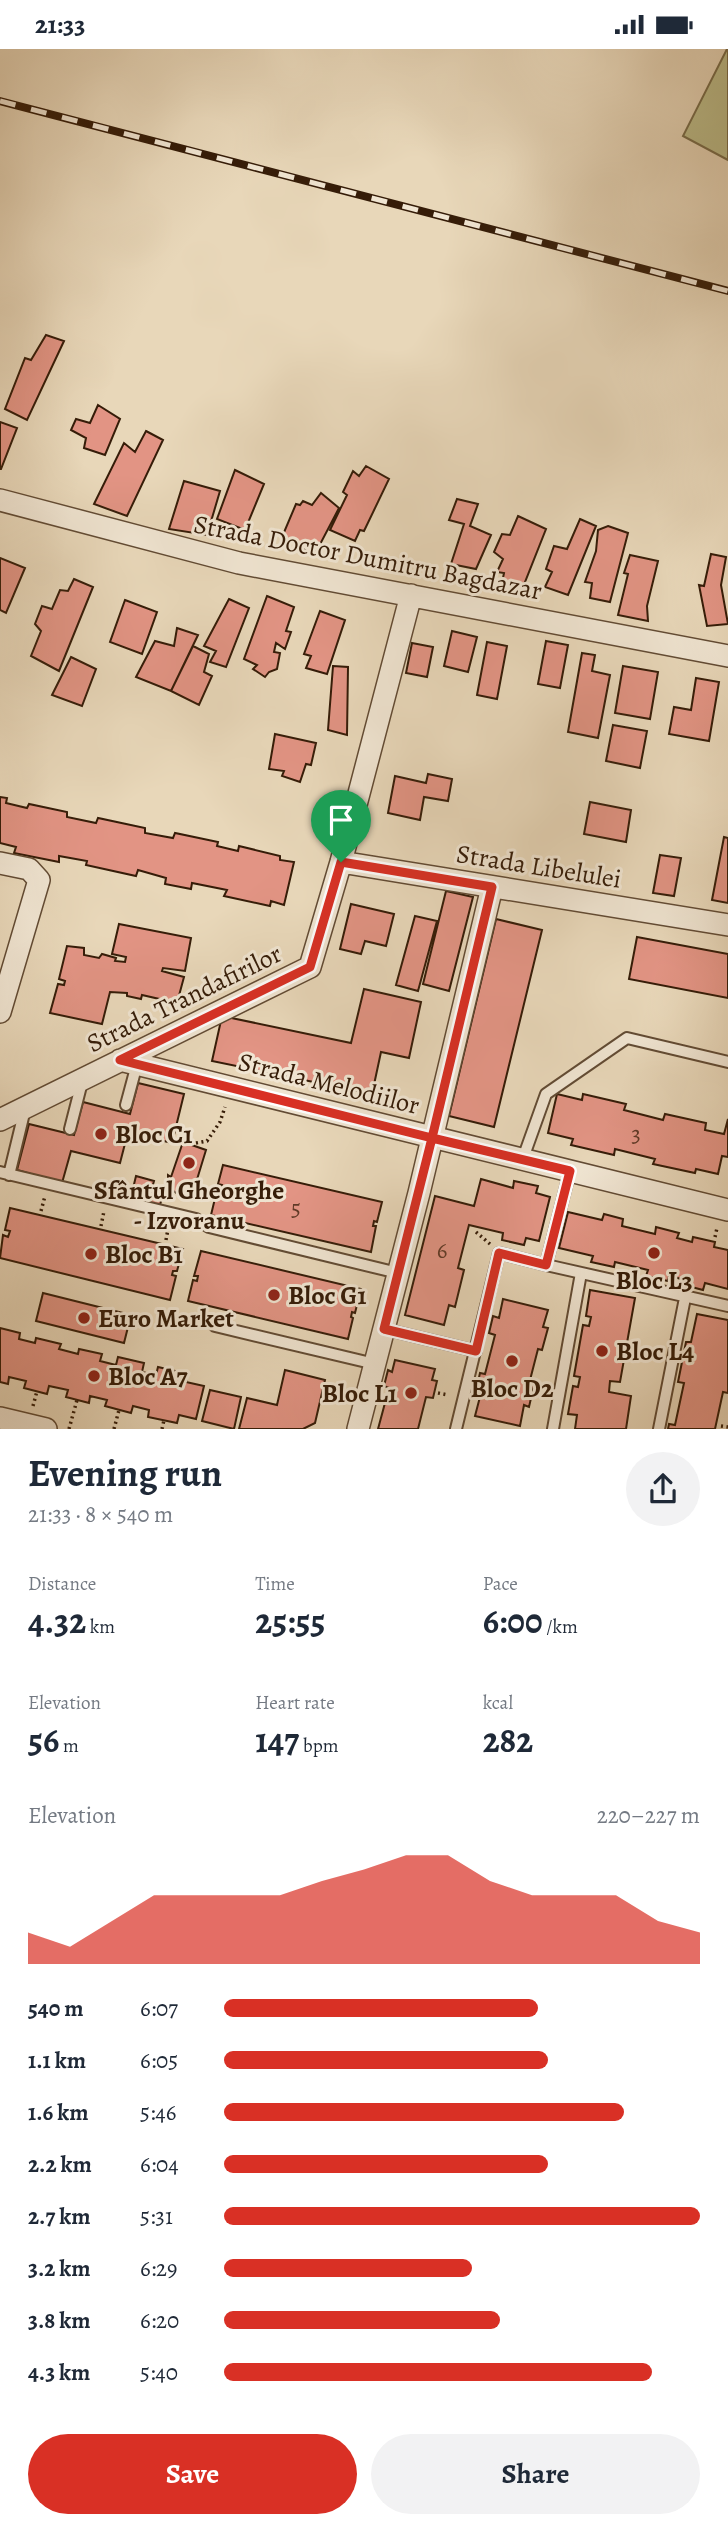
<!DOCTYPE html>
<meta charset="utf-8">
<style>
body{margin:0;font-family:Alegreya,serif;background:#f2f2f3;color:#1f2937;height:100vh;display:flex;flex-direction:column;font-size:26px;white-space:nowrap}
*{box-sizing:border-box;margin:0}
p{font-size:23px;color:#747a83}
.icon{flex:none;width:38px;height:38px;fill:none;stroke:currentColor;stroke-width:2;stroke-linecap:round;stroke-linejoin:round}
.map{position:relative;height:1380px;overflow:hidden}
.side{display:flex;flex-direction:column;background:#fff;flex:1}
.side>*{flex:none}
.pin{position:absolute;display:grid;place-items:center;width:60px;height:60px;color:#fff;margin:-72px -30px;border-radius:50% 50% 50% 0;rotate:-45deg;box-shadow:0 0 7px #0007}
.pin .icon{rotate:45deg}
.round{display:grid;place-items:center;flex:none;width:74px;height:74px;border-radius:37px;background:#f2f2f3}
.overview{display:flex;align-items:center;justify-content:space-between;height:119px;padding:0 28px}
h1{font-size:38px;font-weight:600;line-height:52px}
.figures{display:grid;grid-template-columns:repeat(3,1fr);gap:10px;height:119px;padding:7px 28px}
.figures div{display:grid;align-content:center}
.figures b{font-size:35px;font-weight:600}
.figures small{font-size:19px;font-weight:400}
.figures p{font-size:19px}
.chart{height:196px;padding:14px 28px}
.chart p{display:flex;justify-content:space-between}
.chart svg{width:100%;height:126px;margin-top:7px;fill:#d93025;opacity:.7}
.action{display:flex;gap:14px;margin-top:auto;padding:14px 28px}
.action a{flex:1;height:80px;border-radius:42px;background:#d93025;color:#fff;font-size:28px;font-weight:600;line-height:80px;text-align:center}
.action a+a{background:#f2f2f3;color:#1f2937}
ul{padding:0 28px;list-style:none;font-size:23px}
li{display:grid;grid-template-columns:112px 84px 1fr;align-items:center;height:52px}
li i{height:18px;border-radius:9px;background:#d93025}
.status{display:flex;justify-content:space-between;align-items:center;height:49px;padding:0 35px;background:#fff;direction:ltr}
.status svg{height:19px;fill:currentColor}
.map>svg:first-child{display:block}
.green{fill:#bcbd8b;stroke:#786c4a;stroke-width:2}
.building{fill:#e29484;stroke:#351c08;stroke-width:2}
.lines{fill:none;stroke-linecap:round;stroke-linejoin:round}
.lane-casing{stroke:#624b34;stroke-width:14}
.street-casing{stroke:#624b34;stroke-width:24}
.path{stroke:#351c08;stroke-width:3.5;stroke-dasharray:2 3.5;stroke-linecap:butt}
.lane{stroke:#f0e5d2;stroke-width:10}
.street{stroke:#f0e5d2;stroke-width:21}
.rail-casing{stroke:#351c08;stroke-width:8}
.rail{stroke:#f0e5d2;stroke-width:5;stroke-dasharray:16;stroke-linecap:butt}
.route-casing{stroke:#fff;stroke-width:14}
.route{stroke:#d93025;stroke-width:9}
.poi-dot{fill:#8f2418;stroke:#f0e5d2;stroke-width:2.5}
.labels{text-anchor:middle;stroke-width:6;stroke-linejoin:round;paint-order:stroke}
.number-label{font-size:23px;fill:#603a27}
.street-label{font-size:26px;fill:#351c08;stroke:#f0e5d2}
.poi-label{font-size:26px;font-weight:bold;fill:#351c08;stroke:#f0e5d2;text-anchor:start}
</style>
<div class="status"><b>21:33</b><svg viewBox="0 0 49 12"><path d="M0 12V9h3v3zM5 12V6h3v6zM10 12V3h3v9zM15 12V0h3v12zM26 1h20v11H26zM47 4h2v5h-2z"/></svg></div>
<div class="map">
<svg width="728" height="1380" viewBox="0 0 728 1380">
<rect width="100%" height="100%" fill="#e8d7b9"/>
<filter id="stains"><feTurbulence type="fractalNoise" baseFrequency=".00286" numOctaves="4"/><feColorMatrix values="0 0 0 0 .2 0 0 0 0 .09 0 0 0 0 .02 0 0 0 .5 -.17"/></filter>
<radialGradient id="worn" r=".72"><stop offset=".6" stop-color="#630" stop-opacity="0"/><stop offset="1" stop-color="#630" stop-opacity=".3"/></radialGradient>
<path class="green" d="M727,0H728V111L683,87Z"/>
<path class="building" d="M46,286L64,292L27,371L5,360L25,309L31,311Z
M98,356L120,370L105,406L84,399L86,389L71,381L76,370L90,374Z
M0,373L17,379L1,420H0Z
M146,382L163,391L127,467L94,455L124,394L135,403Z
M366,417L389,430L364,482L360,481L355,492L330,481L347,446L343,443L353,422L359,427Z
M235,421L264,435L245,481L217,470Z
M184,432L220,442L207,486L169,480Z
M321,444L339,459L315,505L282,488L296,455L300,456L303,452L312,456Z
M457,450L478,455L470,477L491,486L476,520L451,515L464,475L449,471Z
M518,467L546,480L523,538L502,534L504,524L497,523L503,510L494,503L502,485L510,486Z
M580,470L596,477L568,546L545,538L552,523L546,520L554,497L567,500Z
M608,477L628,484L610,553L590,549L592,534L585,533L596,502L598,481Z
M711,505L726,508L721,536L728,575L707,577L699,536L704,537Z
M630,506L658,512L647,557L648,572L618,566L628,525L624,524Z
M0,509L25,519L6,564L0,561Z
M74,530L93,538L59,622L31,607L41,582L35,575L42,557L52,560L60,541L68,542Z
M267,547L294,558L286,582L291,583L285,600L276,594L274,603L280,604L277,620L269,623L265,628L253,620L257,616L244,610Z
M229,550L249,559L226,618L210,613L216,602L204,597Z
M125,551L157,563L142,605L110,593Z
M320,562L345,571L327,625L306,619L311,607L304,605Z
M177,579L198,586L171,642L136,628L155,592L174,597Z
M452,582L477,588L468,623L444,617Z
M546,592L568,596L560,639L538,635Z
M487,593L507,597L497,650L477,646Z
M412,594L433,598L427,628L406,624Z
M193,597L209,605L204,623L212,627L199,656L171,642Z
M582,604L595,606L592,622L610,626L598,689L568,683Z
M71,608L96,620L82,657L52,646Z
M333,617L348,618L347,686L328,681Z
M623,617L658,623L650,670L615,664Z
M696,629L719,633L709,692L669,685L674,658L691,661Z
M613,676L647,682L640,719L606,712Z
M275,685L316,694L311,716L306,715L300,733L282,727L284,722L269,720Z
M428,725L452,730L448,752L424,748L420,771L388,764L395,727L426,734Z
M0,748L7,749L6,754L27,759L29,755L67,763V768L96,774L98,769L145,779V784L173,789L175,784L218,793L217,797L238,802L239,797L280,807V811L294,813L284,856L271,852L270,857L224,847L227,841L192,834L191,840L165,835L166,829L138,821L136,827L86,816L87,812L59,807V813L14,804L16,798L0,794Z
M590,753L631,761L626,793L584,785Z
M724,788L728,789V854L712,851Z
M660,806L681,809L674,847L653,844Z
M446,842L473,848L449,942L423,935Z
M351,855L394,865L386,897L365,892L361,905L340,900Z
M415,867L437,872L418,942L396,936Z
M496,870L542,881L494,1078L449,1067Z
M119,875L191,889L185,922L163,919L162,922L184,928L177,954L142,946L141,950L127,947V944L110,943L102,975L50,964L58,935L64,936L65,932L59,930L67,897L84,899V906L99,909L102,905L116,909L115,912L125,913L126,908L112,905Z
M637,888L728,905V949L629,930Z
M364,940L421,953L409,1009L381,1003L372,1045L212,1012L222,967L351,994Z
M138,1034L184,1045L172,1094L128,1083L120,1114L71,1102L62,1134L17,1121L29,1075L74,1086L83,1053L130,1065Z
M557,1045L582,1051L583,1045L626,1055L624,1061L663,1071L665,1065L706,1074L705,1081L724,1085L728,1070V1108L722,1107L718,1125L696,1120L695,1124L653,1115L655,1110L615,1100L614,1106L571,1096L573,1090L548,1084Z
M183,1093L206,1101L195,1137L198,1138L189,1145L179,1146L168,1138V1126L171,1128Z
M223,1116L382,1153L377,1173L374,1172L373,1177H376L371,1203L211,1166L217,1141H221L222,1136L218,1135Z
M136,1127L154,1132L150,1146L162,1149L159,1159L130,1152Z
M481,1130L513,1139L514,1132L538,1137L536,1144L550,1148L539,1192L526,1189L524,1196L502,1191L503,1184L469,1176L458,1219L464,1221L455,1258L449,1256L444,1276L405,1266L435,1147L474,1157Z
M10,1159L183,1200L177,1222H173L172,1226L176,1227L170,1251L0,1209L3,1186L8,1188L10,1182L5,1181Z
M568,1163L602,1171L604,1165L623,1170L622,1177L655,1185L656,1178L679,1184L677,1189L692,1193L693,1188L715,1193L714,1198L728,1201V1240L705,1234L703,1241L684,1236L686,1231L669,1227L668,1232L646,1227L648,1221L615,1213L614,1218L591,1213L593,1207L559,1199Z
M201,1202L361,1240L355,1264L352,1263L351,1268L353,1269L348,1290L188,1252L193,1231L197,1232L198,1227H194Z
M590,1241L635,1249L620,1333L610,1332L609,1343L631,1347L626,1380H575L577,1366L568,1365L573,1337L578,1338L580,1328L574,1327L583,1276L589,1277L591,1268L586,1267Z
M43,1244L131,1266L124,1294L36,1272Z
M503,1250L548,1261L543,1278L548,1279L542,1301L538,1300L529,1335L534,1336L529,1358L524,1356L520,1377L475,1367L481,1344L476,1343L478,1333L480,1324L485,1325L495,1286L489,1284L493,1267L499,1269Z
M697,1265L728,1271V1344L723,1343L715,1380H668L669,1375L675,1376L684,1334L678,1333L686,1293H691Z
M0,1279L20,1284L19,1290L35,1294L36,1289L61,1295L59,1300L78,1305L79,1300L102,1305L100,1312L116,1316L118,1308L144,1314L142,1323L156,1326L158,1318L188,1325L186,1333L204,1337L196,1370L179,1366L177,1374L148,1368L149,1361L133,1357L131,1364L105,1357L107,1351L90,1347L89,1354L66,1348L68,1341L49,1337L47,1345L24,1339L26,1332L9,1328L8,1335L0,1333Z
M395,1311L435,1320L432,1331L437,1332L433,1349L426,1348L418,1380H378L389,1339L384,1337L388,1321L392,1323Z
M285,1321L325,1331L315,1374L303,1380H239L247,1349L277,1356Z
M210,1341L241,1348L234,1380L202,1372Z"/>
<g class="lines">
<defs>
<path id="lane" d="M126,1056L137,1015
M70,1080L82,1033
M522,1112L546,1045L627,989L728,1013
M570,1122L546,1216L728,1257
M0,1123L196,1170L209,1178L398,1224
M9,1126L25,1060
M215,1277L375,1315
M384,1280L476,1302
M456,1380L499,1204L546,1216
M553,1380L581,1224
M659,1380L685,1249"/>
<path id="street" d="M0,451L239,514L728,607
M341,813L728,876
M0,814L29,820L39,831L0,963
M120,1011L728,1161
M0,1071L310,918L341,813L411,546
M0,1369L46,1380
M358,1380L419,1144L492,838"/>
</defs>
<use href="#lane" class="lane-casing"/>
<use href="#street" class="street-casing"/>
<path class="path" d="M196,1094L207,1092L220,1073L225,1058
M41,1162L45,1147
M101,1177L104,1162
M476,1183L490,1195
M715,1188L717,1179
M166,1191L168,1180
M438,1344L448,1346
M330,1350L344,1354
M33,1357L37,1342
M721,1377L728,1378
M69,1380L77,1351
M114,1380L119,1361
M162,1380L164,1371"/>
<use href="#lane" class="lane"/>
<use href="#street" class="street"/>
<defs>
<path id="rail" d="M0,52L728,242"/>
</defs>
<use href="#rail" class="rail-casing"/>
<use href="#rail" class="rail"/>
</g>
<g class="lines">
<defs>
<path id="route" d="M341,813L310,918L120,1011L432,1089L384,1280L476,1302L499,1204L546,1216L570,1122L432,1089L492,838L341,813"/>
</defs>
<use href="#route" class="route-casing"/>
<use href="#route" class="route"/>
</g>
<g class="poi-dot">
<circle cx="101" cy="1085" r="7"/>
<circle cx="189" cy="1114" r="7"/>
<circle cx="654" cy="1204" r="7"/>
<circle cx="91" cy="1205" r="7"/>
<circle cx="274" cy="1246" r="7"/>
<circle cx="84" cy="1269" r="7"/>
<circle cx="602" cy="1302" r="7"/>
<circle cx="512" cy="1312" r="7"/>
<circle cx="94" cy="1327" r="7"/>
<circle cx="411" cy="1344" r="7"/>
</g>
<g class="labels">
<g class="number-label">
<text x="636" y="1093">3</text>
<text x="296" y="1167">5</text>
<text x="442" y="1209">6</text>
</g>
<g class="street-label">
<text transform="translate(368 508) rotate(11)" y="9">Strada Doctor Dumitru Bagdazar</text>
<text transform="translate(539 817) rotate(9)" y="9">Strada Libelulei</text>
<text transform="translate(184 949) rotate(-26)" y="9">Strada Trandafirilor</text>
<text transform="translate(329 1034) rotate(14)" y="9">Strada Melodiilor</text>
</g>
<g class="poi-label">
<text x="115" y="1094">Bloc C1</text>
<text x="189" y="1150" text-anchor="middle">Sfântul Gheorghe<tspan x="189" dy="30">- Izvoranu</tspan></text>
<text x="105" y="1214">Bloc B1</text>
<text x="654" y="1240" text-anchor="middle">Bloc L3</text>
<text x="288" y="1255">Bloc G1</text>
<text x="98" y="1278">Euro Market</text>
<text x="616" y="1311">Bloc L4</text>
<text x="108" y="1336">Bloc A7</text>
<text x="512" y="1348" text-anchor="middle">Bloc D2</text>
<text x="397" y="1353" text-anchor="end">Bloc L1</text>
</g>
</g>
<rect width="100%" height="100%" filter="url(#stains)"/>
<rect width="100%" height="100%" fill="url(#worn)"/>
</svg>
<div class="pin" style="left:341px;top:813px;background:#1e9e55"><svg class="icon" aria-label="arrive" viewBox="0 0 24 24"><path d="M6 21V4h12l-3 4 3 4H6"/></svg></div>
</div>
<section class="side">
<div class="overview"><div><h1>Evening run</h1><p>21:33 · 8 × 540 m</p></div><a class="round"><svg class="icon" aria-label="share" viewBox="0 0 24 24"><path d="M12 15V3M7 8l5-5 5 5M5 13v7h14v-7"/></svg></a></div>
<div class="figures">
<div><p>Distance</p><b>4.32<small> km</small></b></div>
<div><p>Time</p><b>25:55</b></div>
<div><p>Pace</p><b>6:00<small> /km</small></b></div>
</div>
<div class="figures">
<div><p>Elevation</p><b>56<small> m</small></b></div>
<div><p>Heart rate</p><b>147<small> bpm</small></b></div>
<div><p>kcal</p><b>282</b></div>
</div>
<div class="chart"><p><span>Elevation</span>220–227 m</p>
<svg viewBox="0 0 160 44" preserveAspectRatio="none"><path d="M0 44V33L10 38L20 29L30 20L40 20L50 20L60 20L70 15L80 11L90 6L100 6L110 15L120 20L130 20L140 20L150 29L160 33V44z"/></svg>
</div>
<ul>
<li><b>540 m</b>6:07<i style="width:66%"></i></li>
<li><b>1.1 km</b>6:05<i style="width:68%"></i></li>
<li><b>1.6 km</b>5:46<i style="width:84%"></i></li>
<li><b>2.2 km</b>6:04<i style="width:68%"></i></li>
<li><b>2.7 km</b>5:31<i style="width:100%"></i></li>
<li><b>3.2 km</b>6:29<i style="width:52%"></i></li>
<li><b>3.8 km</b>6:20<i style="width:58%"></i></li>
<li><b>4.3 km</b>5:40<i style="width:90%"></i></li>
</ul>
<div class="action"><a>Save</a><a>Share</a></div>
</section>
